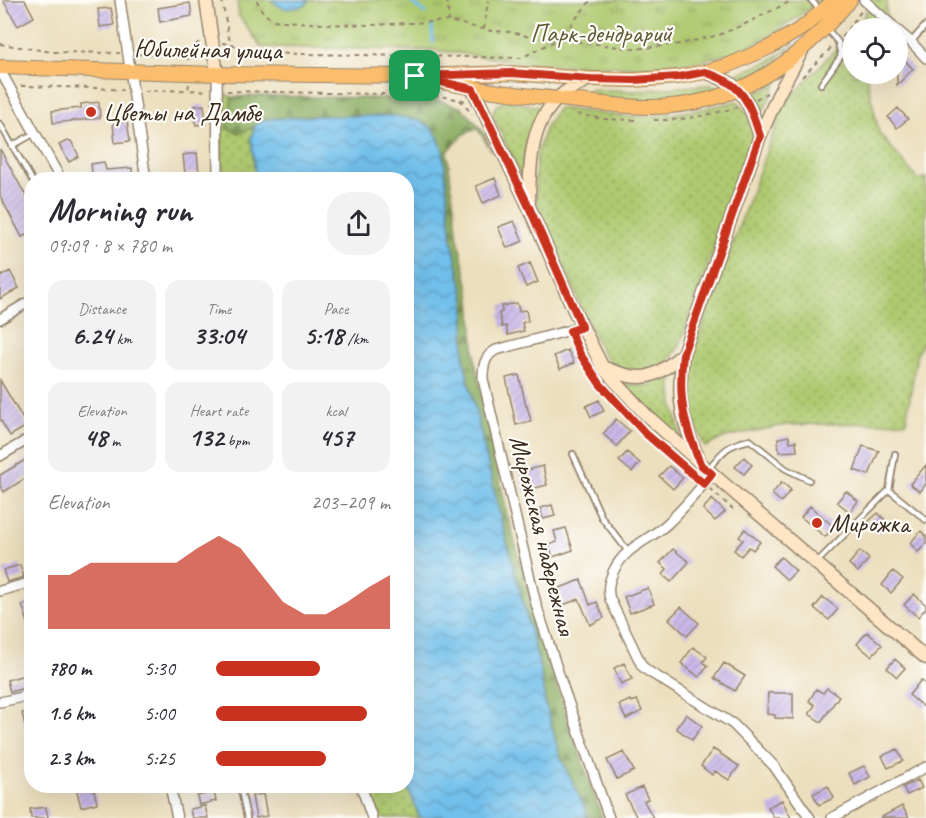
<!DOCTYPE html>
<meta charset="utf-8">
<style>
body{margin:0;font-family:Caveat,sans-serif;background:#f2f2f3;color:#2b2b33;height:100vh;display:flex;flex-direction:column;font-size:22px;white-space:nowrap}
*{box-sizing:border-box;margin:0}
p{font-size:20px;color:#7c7c81}
.icon{flex:none;width:33px;height:33px;fill:none;stroke:currentColor;stroke-width:2;stroke-linecap:round;stroke-linejoin:round}
.map{position:relative;flex:1;overflow:hidden}
.sheet{position:absolute;left:24px;top:172px;width:390px;height:621px;display:flex;flex-direction:column;background:#fff;border-radius:24px;box-shadow:0 6px 24px #0002}
.sheet>*{flex:none}
.buttons{position:absolute;left:842px;top:18px;display:grid;gap:12px}
.buttons a{display:grid;place-items:center;width:66px;height:66px;border-radius:50%;background:#fff;box-shadow:0 6px 24px #0002;font-size:30px}
.pin{position:absolute;display:grid;place-items:center;width:51px;height:51px;color:#fff;margin:-26px;border-radius:12px;box-shadow:0 3px 9px #0006}
.round{display:grid;place-items:center;flex:none;width:63px;height:63px;border-radius:24px;background:#f2f2f3}
.summary{display:flex;align-items:center;justify-content:space-between;height:102px;padding:0 24px}
h1{font-size:33px;font-weight:600;line-height:45px}
.stats{display:grid;grid-template-columns:repeat(3,1fr);gap:9px;height:102px;padding:6px 24px}
.stats div{display:grid;align-content:center;border-radius:15px;background:#f2f2f3;text-align:center}
.stats b{font-size:26px;font-weight:600}
.stats small{font-size:16px;font-weight:400}
.stats p{font-size:16px}
.chart{height:168px;padding:12px 24px}
.chart p{display:flex;justify-content:space-between}
.chart svg{width:100%;height:108px;margin-top:6px;fill:#c8321e;opacity:.7}
ul{padding:0 24px;list-style:none;font-size:20px}
li{display:grid;grid-template-columns:96px 72px 1fr;align-items:center;height:45px}
li i{height:15px;border-radius:8px;background:#c8321e}
.map>svg:first-child{display:block}
.grass{fill:url(#grass-dots);stroke:#757a46;stroke-width:1.5}
.forest{fill:url(#forest-firs);stroke:#636c40;stroke-width:1.5}
.park{fill:url(#park-tufts);stroke:#757a46;stroke-width:1.5}
.water{fill:url(#water-waves);stroke:#567484;stroke-width:1.5}
.lines{fill:none;stroke-linecap:round;stroke-linejoin:round}
.stream{stroke:#71bfeb;stroke-width:3}
.building{fill:url(#building-hatch)}
.lane-casing{stroke:#94846e;stroke-width:8}
.street-casing{stroke:#94846e;stroke-width:12}
.secondary-casing{stroke:#94846e;stroke-width:15}
.primary-casing{stroke:#94846e;stroke-width:16}
.path{stroke:#94846e;stroke-width:2;stroke-dasharray:4.5 4.5;stroke-linecap:butt}
.lane{stroke:#fff;stroke-width:4.5}
.street{stroke:#fff;stroke-width:9}
.secondary{stroke:#fde5c5;stroke-width:12}
.primary{stroke:#fbbe6e;stroke-width:14}
.route-casing{stroke:#fff;stroke-width:12}
.route{stroke:#c8321e;stroke-width:8}
.poi-dot{fill:#c8321e;stroke:#fdfcf7;stroke-width:2}
.labels{text-anchor:middle;stroke-width:4.5;stroke-linejoin:round;paint-order:stroke}
.park-label{font-size:26px;fill:#5e5a36;stroke:#fdfcf7}
.street-label{font-size:26px;fill:#3b2a1e;stroke:#fdfcf7}
.poi-label{font-size:26px;fill:#3b2a1e;stroke:#fdfcf7;text-anchor:start}
</style>
<div class="map">
<svg width="926" height="818" viewBox="0 0 926 818">
<defs>
<pattern id="grass-dots" width="8" height="8" patternUnits="userSpaceOnUse" patternTransform="scale(1.5)"><rect width="8" height="8" fill="#afc96f"/><path d="M2 2h.1M6 6h.1" fill="none" stroke="#90a35b" stroke-width="1.8" stroke-linecap="round"/></pattern>
<pattern id="forest-firs" width="22" height="20" patternUnits="userSpaceOnUse" patternTransform="scale(1.5)"><rect width="22" height="20" fill="#8bad62"/><path d="M5 1l3.5 6h-7zM16 11l3.5 6h-7z" fill="#738d50"/></pattern>
<pattern id="park-tufts" width="24" height="20" patternUnits="userSpaceOnUse" patternTransform="scale(1.5)"><rect width="24" height="20" fill="#afc96f"/><path d="M3 7l-1-3M5 7V3M7 7l1-3M15 17l-1-3M17 17v-4M19 17l1-3" fill="none" stroke="#90a35b"/></pattern>
<pattern id="water-waves" width="16" height="10" patternUnits="userSpaceOnUse" patternTransform="scale(1.5)"><rect width="16" height="10" fill="#71bfeb"/><path d="M0 5q4-4 8 0t8 0" fill="none" stroke="#5e9bbe"/></pattern>
<pattern id="building-hatch" width="6" height="6" patternUnits="userSpaceOnUse" patternTransform="scale(1.5)"><rect width="6" height="6" fill="#cab9e9"/><path d="M-1 1l2-2M0 6l6-6M5 7l2-2" fill="none" stroke="#ae9fc7"/></pattern>
</defs>
<rect width="100%" height="100%" fill="#fdfcf7"/>
<filter id="ink" filterUnits="userSpaceOnUse"><feTurbulence type="fractalNoise" baseFrequency=".0167" numOctaves="2"/><feDisplacementMap in="SourceGraphic" scale="12" xChannelSelector="R" yChannelSelector="G"/><feConvolveMatrix kernelMatrix="1 2 1 2 8 2 1 2 1" color-interpolation-filters="sRGB"/></filter>
<filter id="wash" filterUnits="userSpaceOnUse"><feTurbulence type="fractalNoise" baseFrequency=".008" numOctaves="4" result="noise"/><feDisplacementMap in="SourceGraphic" scale="24" xChannelSelector="R" yChannelSelector="G"/><feGaussianBlur stdDeviation="1.35" result="paint"/><feColorMatrix in="noise" values="0 0 0 0 0 0 0 0 0 0 0 0 0 0 0 0 0 1.4 0 .05"/><feComposite in="paint" operator="in"/></filter>
<g filter="url(#wash)">
<rect width="100%" height="100%" fill="#ecdfbe"/>
<path class="grass" d="M870,0H887L886,28H854L863,19Z
M852,31V74H866L879,133L918,180L926,178V336L917,354L906,422L786,425L725,437L705,447L693,418L688,371L698,339L783,106Z
M797,42L769,67L737,84L733,76L767,62Z
M777,83L760,118L758,108L751,96Z
M704,85H713L722,89L685,97L634,101L575,95L595,89L634,91Z
M225,94L232,97L227,128L250,129L255,125L251,138L256,180H223L221,131Z
M508,101L542,107C540,113 535,118 533,124C526,140 524,156 522,174L520,175L493,115C493,105 499,103 508,101Z
M737,101C750,115 752,119 753,137L679,347C675,352 671,358 667,362C655,373 632,375 618,368C609,364 604,354 599,347L538,207L535,179L537,153L546,127L558,108C581,110 604,115 627,116C664,117 702,110 737,101Z
M671,374L673,404L682,442L623,384L647,386Z
M407,783L420,818H379L368,786H406Z"/>
<path class="forest" d="M260,96L434,99L462,108L482,130L492,151L477,128L464,134L447,152L458,238L471,299L475,362L507,513L547,658L602,818H587L586,811L560,756L545,702L540,668L500,515L464,362L465,300L452,240L443,150L315,116L267,119L250,129L239,133L227,128L232,97Z"/>
<path class="park" d="M237,0H821L769,37L732,53L687,64L637,67L538,64L434,50L261,47L239,16Z"/>
<path class="water" d="M271,0H309L306,5C289,10 286,12 271,0Z
M315,116H396L418,120L431,127L437,135L443,150L452,240L465,300L464,362L500,515L540,668L545,702L560,756L586,811L587,818H420L406,783V180H256L251,138L255,125L267,119Z"/>
<g class="lines">
<path class="stream" d="M408,0L426,13
M432,26L433,43"/>
</g>
<g id="blocks">
<path class="building" d="M3,0H25L34,17L18,26Z
M190,3L192,16L160,22L158,8Z
M111,8L114,25L100,27L98,9Z
M897,52L913,69L897,85Z
M99,102L100,118L53,123L52,111L81,108V104Z
M204,105L206,124L196,125L194,106Z
M898,108L908,119L897,128L888,117Z
M127,121L130,141L115,143L113,124Z
M67,141H71L78,154V157L69,162L59,145Z
M0,149L32,207V232L22,237L0,196Z
M197,153L199,173L185,174L183,155Z
M104,162L106,170L132,168L133,180H93L91,164Z
M495,178L501,195L483,203L476,186Z
M514,221L523,241L507,248L498,227Z
M530,263L538,282L526,287L518,268Z
M10,271L19,288L0,299V277Z
M517,303L519,311L526,310L528,321L522,323L524,331L508,335L506,326L502,327L499,313L502,312L501,306Z
M568,350L574,363L560,369L554,356Z
M519,375L526,406H527L531,421L516,425L506,378Z
M0,380L27,426L10,436L0,419Z
M599,400L604,411L591,417L586,406Z
M616,419L630,431L617,446L603,434Z
M789,436L790,442L796,441L797,451L779,452L778,438Z
M863,446L879,451L869,475L854,470Z
M627,452L640,463L632,472L619,461Z
M32,456V474L4,492L0,486V475Z
M744,457L752,465L744,474L735,467Z
M926,465V484L920,492L910,484Z
M543,466L547,485L524,491L520,472Z
M669,466L683,478L673,489L659,476Z
M782,482L791,490L781,502L772,494Z
M846,491L858,501L850,512L837,502Z
M712,499L725,512L715,521L703,509Z
M552,505L555,516L543,519L540,508Z
M810,506L834,527L825,537L801,517Z
M878,513L889,524L879,533L868,522Z
M566,528L573,550L553,557L549,545L557,542L554,531Z
M745,529L760,542L753,550L749,547L741,556L734,550L743,540L739,537Z
M921,531L926,536V544L918,552L910,543Z
M673,549L689,562L671,582L663,575L667,569L660,563Z
M860,551L869,559L858,572L849,564Z
M781,557L796,571L787,580L772,566Z
M20,565L24,577L7,582L3,570Z
M893,571L903,579L891,593L882,585Z
M581,580L590,605L597,602L604,618L590,625L579,599L563,605L557,589Z
M648,588L654,604L630,613L624,597Z
M914,594L926,605V608L918,617L904,605Z
M823,597L838,609L829,620L814,608Z
M32,602V628H30L22,605Z
M681,607L699,623L687,636L669,619Z
M867,632L882,645L871,656L857,644Z
M693,647L707,657L703,662L708,666L699,677L681,663Z
M895,659L905,668L897,677L887,668Z
M624,663L632,679L621,684L614,668Z
M724,663L745,676L735,691L714,678Z
M32,673V686L10,692L7,680Z
M921,680L926,685V709L909,695Z
M827,688L839,696L821,722L809,714L815,705L809,701L816,689L823,693Z
M768,693H793V719L775,718V715L767,714Z
M630,700L631,702L637,700L642,711L626,719L619,705Z
M32,711V736L28,737L22,713Z
M686,714L702,726L692,740L676,728Z
M713,749L739,766L729,780L715,771L712,775L701,766Z
M897,749L903,761L888,768L882,756Z
M624,752L634,771L617,779L607,760Z
M864,766L870,777L855,785L849,773Z
M918,780L922,788L907,795L903,787Z
M81,786H93L97,803L81,807L76,787Z
M828,786L834,798L819,805L813,794Z
M642,787L648,799L644,801L653,818H637L625,795Z
M214,792L216,801L199,805L197,796Z
M263,794L267,816L256,818L252,796Z
M782,800L791,818H774L768,807Z
M205,806L208,818H192L190,809Z
M902,806L909,818H880Z
M46,807L48,818H31L30,809Z"/>
</g>
</g>
<g filter="url(#ink)">
<use href="#blocks" fill-opacity="0" stroke="#94846e" stroke-width="1.5"/>
<g class="lines">
<defs>
<path id="lane" d="M811,0L820,10
M911,42L926,25
M821,84L841,56L838,42L827,29
M0,124L32,180
M12,146L35,133
M573,454L602,518L628,551
M709,468C724,450 727,445 750,440L786,469L809,480
M889,490L895,454
M818,561L889,490L926,520
M240,786L247,818"/>
<path id="street" d="M120,0L146,180
M864,0L895,28
M897,30L911,42L926,58
M0,70L61,180
M217,74L218,180
M0,319L32,300
M582,327L496,350C484,356 483,367 483,379L536,604L564,690L609,818
M0,456L32,437
M712,474C698,491 684,508 668,523C648,542 626,545 613,572C609,582 607,589 610,599L642,666L648,671L733,724L774,766L810,818
M0,591L32,582
M0,702L32,695
M170,786L177,818
M361,786L372,818
M832,818L926,767"/>
<path id="secondary" d="M206,0L217,74
M705,72C713,75 721,78 728,82C748,94 753,115 760,136
M473,89L529,207L574,310L603,368L645,414L708,470L926,658
M529,202C530,163 529,120 564,93C572,87 581,83 590,79
M605,368C642,383 653,380 683,354
M699,460C691,441 683,422 681,401C679,386 681,370 683,354L760,136L778,95L802,51"/>
<path id="primary" d="M0,67L217,74L415,76L511,73L590,79L634,80L678,77L705,72L729,65L770,47L802,28L835,0
M437,81C484,91 531,96 578,101C608,104 639,109 670,106C746,100 802,57 850,0"/>
</defs>
<use href="#lane" class="lane-casing"/>
<use href="#street" class="street-casing"/>
<use href="#secondary" class="secondary-casing"/>
<use href="#primary" class="primary-casing"/>
<path class="path" d="M222,0L229,38C233,47 240,50 250,53L521,58L559,39L591,0
M257,0L259,7L266,15L273,20L322,24L372,25L449,21L491,31L511,32L534,38L559,39L634,49L680,44L719,35L745,24L793,0
M447,0L449,21
M484,29L488,0
M842,37L862,10
M222,43L232,44
M0,44L53,52L120,53
M137,54L187,56
M188,60L187,56L198,43H202
M802,77L832,47
M189,84L188,90L207,91
M21,86L97,88L123,90
M144,91L188,90
M227,91L433,95L467,101
M756,99L767,93
M460,100L472,114
M577,114L604,119L637,120
M654,120C682,121 710,115 737,107
M574,340L580,354L588,366
M596,379L600,384L645,433L697,478
M710,489L733,509"/>
<use href="#lane" class="lane"/>
<use href="#street" class="street"/>
<use href="#secondary" class="secondary"/>
<use href="#primary" class="primary"/>
</g>
</g>
<g class="lines" filter="url(#ink)">
<defs>
<path id="route" d="M705,72C713,75 721,78 728,82C748,94 753,115 760,136L683,354C679,388 681,415 694,447C696,453 698,460 701,465C704,468 709,471 712,474L704,484L645,433L600,384L580,354L570,331L582,327L529,207L473,89L415,76L511,73L590,79L634,80L678,77Z"/>
</defs>
<use href="#route" class="route-casing"/>
<use href="#route" class="route"/>
</g>
<g class="poi-dot">
<circle cx="91" cy="112" r="6"/>
<circle cx="817" cy="523" r="6"/>
</g>
<g class="labels">
<g class="park-label">
<text x="601" y="42">Парк-дендрарий</text>
</g>
<g class="street-label">
<text transform="translate(208 49) rotate(1)" y="9">Юбилейная улица</text>
<text transform="translate(543 535) rotate(76)" y="9">Мирожская набережная</text>
</g>
<g class="poi-label">
<text x="103" y="121">Цветы на Дамбе</text>
<text x="829" y="532">Мирожка</text>
</g>
</g>
</svg>
<div class="buttons">
<a><svg class="icon" aria-label="locate" viewBox="0 0 24 24"><circle cx="12" cy="12" r="6"/><path d="M12 2v4M12 18v4M2 12h4M18 12h4"/></svg></a>
</div>
<div class="pin" style="left:415px;top:76px;background:#1e9e55"><svg class="icon" aria-label="arrive" viewBox="0 0 24 24"><path d="M6 21V4h12l-3 4 3 4H6"/></svg></div>
<section class="sheet">
<div class="summary"><div><h1>Morning run</h1><p>09:09 · 8 × 780 m</p></div><a class="round"><svg class="icon" aria-label="share" viewBox="0 0 24 24"><path d="M12 15V3M7 8l5-5 5 5M5 13v7h14v-7"/></svg></a></div>
<div class="stats">
<div><p>Distance</p><b>6.24<small> km</small></b></div>
<div><p>Time</p><b>33:04</b></div>
<div><p>Pace</p><b>5:18<small> /km</small></b></div>
</div>
<div class="stats">
<div><p>Elevation</p><b>48<small> m</small></b></div>
<div><p>Heart rate</p><b>132<small> bpm</small></b></div>
<div><p>kcal</p><b>457</b></div>
</div>
<div class="chart"><p><span>Elevation</span>203–209 m</p>
<svg viewBox="0 0 160 44" preserveAspectRatio="none"><path d="M0 44V22L10 22L20 17L30 17L40 17L50 17L60 17L70 11L80 6L90 11L100 22L110 33L120 38L130 38L140 33L150 27L160 22V44z"/></svg>
</div>
<ul>
<li><b>780 m</b>5:30<i style="width:60%"></i></li>
<li><b>1.6 km</b>5:00<i style="width:87%"></i></li>
<li><b>2.3 km</b>5:25<i style="width:63%"></i></li>
</ul>
</section>
</div>
